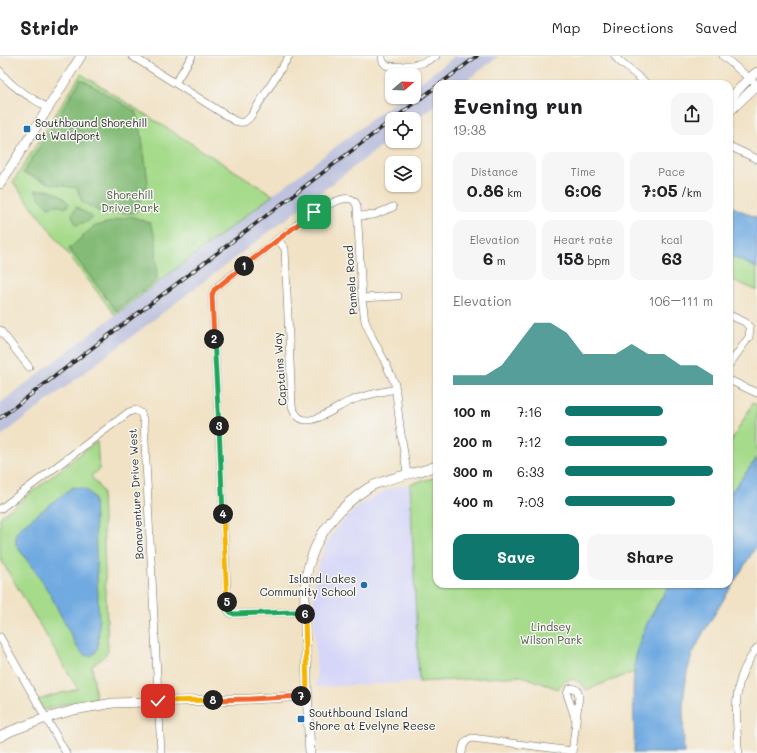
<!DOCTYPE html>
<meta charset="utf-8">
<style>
body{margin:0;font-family:Mali,sans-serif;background:#f6f6f6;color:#202124;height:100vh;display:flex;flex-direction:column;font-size:15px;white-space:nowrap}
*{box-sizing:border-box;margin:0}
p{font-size:13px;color:#757577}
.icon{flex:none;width:22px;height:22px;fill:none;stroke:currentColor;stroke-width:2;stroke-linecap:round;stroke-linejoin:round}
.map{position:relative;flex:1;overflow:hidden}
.details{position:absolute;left:433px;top:24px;width:300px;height:508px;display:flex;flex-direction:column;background:#fff;border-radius:12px;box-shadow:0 1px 3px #0004}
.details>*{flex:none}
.needle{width:26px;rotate:71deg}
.tools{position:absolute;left:385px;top:12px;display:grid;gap:8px}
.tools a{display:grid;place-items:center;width:36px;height:36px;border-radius:8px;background:#fff;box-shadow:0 1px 3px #0004;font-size:20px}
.pin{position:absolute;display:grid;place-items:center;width:34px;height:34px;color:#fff;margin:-17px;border-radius:8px;box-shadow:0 2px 6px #0006}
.km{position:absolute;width:20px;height:20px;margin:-10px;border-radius:50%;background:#222;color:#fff;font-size:11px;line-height:20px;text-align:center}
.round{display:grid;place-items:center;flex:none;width:42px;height:42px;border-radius:12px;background:#f6f6f6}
.summary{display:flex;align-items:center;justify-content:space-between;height:68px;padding:0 20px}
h1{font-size:22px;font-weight:700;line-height:30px}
.metrics{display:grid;grid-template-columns:repeat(3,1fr);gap:6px;height:68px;padding:4px 20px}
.metrics div{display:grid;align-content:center;border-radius:10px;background:#f6f6f6;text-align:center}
.metrics b{font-size:17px;font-weight:700}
.metrics small{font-size:11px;font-weight:400}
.metrics p{font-size:11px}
.chart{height:112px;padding:8px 20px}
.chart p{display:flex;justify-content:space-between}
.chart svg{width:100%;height:72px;margin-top:4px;fill:#0f766e;opacity:.7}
.primary-button{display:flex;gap:8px;margin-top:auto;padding:8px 20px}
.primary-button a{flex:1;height:46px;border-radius:12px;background:#0f766e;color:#fff;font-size:16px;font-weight:700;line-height:46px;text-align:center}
.primary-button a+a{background:#f6f6f6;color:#202124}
ul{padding:0 20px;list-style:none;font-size:13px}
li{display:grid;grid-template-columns:64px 48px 1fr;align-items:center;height:30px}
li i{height:10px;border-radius:5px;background:#0f766e}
header{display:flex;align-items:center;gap:24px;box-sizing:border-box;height:56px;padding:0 20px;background:#fff;border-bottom:1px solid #e0e0e0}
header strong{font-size:19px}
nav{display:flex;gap:22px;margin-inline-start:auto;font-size:14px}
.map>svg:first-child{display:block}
.built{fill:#d6d7f8}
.industrial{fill:#bec2dd}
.green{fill:#a6db8b;stroke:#68835b}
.forest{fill:#84bb77;stroke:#587351}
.water{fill:#71aae1;stroke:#4e6a86}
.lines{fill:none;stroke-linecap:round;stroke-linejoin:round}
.minor-casing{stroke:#706b61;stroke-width:8}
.tertiary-casing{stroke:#706b61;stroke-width:10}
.minor{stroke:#fff;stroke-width:7}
.tertiary{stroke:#fff;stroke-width:9}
.rail-casing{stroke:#2b2b2b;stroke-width:3.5}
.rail{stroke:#f6f6f2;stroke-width:2;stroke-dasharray:6;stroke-linecap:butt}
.split-1-casing{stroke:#fff;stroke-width:8}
.split-2-casing{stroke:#fff;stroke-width:8}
.split-3-casing{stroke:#fff;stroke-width:8}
.split-4-casing{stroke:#fff;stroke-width:8}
.split-5-casing{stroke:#fff;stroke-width:8}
.split-6-casing{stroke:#fff;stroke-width:8}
.split-7-casing{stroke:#fff;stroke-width:8}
.split-8-casing{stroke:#fff;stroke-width:8}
.split-9-casing{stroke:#fff;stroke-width:8}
.split-1{stroke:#f0652b;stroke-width:5}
.split-2{stroke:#f0652b;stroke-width:5}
.split-3{stroke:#22a559;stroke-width:5}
.split-4{stroke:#22a559;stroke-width:5}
.split-5{stroke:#f5b400;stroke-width:5}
.split-6{stroke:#22a559;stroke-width:5}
.split-7{stroke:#f5b400;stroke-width:5}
.split-8{stroke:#f0652b;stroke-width:5}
.split-9{stroke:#f5b400;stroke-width:5}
.poi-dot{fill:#1f6fb2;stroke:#f6f6f2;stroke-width:1.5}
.labels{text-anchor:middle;stroke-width:3;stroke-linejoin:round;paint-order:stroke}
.poi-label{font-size:11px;fill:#2b2b2b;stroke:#f6f6f2;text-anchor:start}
.park-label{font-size:11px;fill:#4a5743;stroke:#f6f6f2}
.street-label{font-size:11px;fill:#2b2b2b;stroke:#f6f6f2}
</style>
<header>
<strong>Stridr</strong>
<nav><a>Map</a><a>Directions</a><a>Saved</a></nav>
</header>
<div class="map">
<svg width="757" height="697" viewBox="0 0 757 697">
<rect width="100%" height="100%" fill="#f6f6f2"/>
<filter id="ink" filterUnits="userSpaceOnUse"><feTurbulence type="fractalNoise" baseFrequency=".025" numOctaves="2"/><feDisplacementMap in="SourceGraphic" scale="8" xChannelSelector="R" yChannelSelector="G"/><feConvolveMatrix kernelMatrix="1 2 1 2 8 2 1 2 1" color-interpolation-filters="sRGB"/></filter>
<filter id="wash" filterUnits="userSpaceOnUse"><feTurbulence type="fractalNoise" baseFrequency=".012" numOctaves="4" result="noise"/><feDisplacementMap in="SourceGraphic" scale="16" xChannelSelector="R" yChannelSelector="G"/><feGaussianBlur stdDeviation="0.9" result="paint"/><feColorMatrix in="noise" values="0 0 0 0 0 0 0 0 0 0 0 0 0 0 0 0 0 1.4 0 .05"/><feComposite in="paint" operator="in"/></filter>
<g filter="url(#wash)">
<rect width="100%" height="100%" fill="#f1e2c5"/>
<path class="built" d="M410,428L419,626L317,631L313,537L316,516L323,496L330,482L339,469L358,451L371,442L385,435L399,430Z"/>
<path class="industrial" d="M455,0H499L462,28H437V47L414,65V63H392V82L0,381V347L28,326L37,320L43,314L401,41H414V31Z"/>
<path class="green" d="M81,18L273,139L115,259L13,126Z
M729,199L757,212V235L729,222Z
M753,347L757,349V402L729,439V389Z
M97,385L99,414L91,420L102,435L108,596L100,604L92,609L96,643L59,649L44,654L38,644L54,639L78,633L0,502V461Z
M437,421V528H670C659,546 646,565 640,586C637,596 635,606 634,616L586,634C579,621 566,620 558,633L522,620L419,626L410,428Z"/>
<path class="forest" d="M81,23L135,55L141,75L148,126L135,157H102L82,146L77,132L52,128L23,117L67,46Z
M35,134H50L61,139L69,147L66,152L57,149L48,151L40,143Z
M76,151L93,161L87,166L76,169L72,159Z
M131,160L150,167L156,182L157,224L116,255L69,193L93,171Z"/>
<path class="water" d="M729,149L757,162V212L729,199Z
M757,402V489L703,577L692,599L687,617L684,637L683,650L684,697H634C636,660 628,621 640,585C647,564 659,546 670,528H729V439Z
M73,431C85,432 88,433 94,443L99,568L98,591L95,597L91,600L84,599L77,591L50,538L37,518L16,489V477L22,470Z"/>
</g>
<g filter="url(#ink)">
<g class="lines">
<defs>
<path id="minor" d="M132,0L235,65C243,68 246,66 251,60L289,0
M382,0C382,3 383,7 386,9C391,12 418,9 424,6C428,5 432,2 436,0
M615,0L619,5L647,28
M723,0L757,29
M0,15C11,32 31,41 48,52
M175,27L192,0
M729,90L757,103
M359,160L374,159L393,151
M278,183L285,193L292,350C295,358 299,365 309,364C319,364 338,351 348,346C363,339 380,336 396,333
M362,242L398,240
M729,259L745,266L750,272L749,281L729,309
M0,274L29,311
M729,324L757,337
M0,453L129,356L135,354L141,357L144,367L161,697
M305,557L293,556L234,558L230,557L228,554L212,239L214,234L217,231L307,161C316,156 340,139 351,143C354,144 356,147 357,150L362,242L365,265L372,281L384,304L395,328L400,371L407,417
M0,581L66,697
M462,697C463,689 464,685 472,682L572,695
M572,697L576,665L567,638L569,633L573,632L577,634L579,640L576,665
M739,697L738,692C737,666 733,640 743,616C747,607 752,599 757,592"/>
<path id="tertiary" d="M729,44L749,22L757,16
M729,56L757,29
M0,128L81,0
M0,681L11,675L46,662L74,654L113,647L251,643L307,640
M310,697C308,663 307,628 306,594C305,571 303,547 306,524C307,519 307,514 309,509C318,475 339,451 368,432C371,430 375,428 379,427C398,419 418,417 437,410"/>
</defs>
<use href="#minor" class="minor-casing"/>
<use href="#tertiary" class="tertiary-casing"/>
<use href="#minor" class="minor"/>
<use href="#tertiary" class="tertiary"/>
<defs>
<path id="rail" d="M440,28L477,0
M394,63L437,30
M0,362L392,64"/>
</defs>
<use href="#rail" class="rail-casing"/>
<use href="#rail" class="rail"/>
</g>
</g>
<g class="lines" filter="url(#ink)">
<defs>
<path id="split-1" d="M244,210L314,156"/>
<path id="split-2" d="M214,283L212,239L214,234L244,210"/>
<path id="split-3" d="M214,283L219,370"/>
<path id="split-4" d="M219,370L223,458"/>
<path id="split-5" d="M223,458L227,546"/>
<path id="split-6" d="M227,546C227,552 228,556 234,558L293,556H305V558"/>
<path id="split-7" d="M301,640H307L305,558"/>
<path id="split-8" d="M213,644L251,643L301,640"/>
<path id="split-9" d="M158,645L213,644"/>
</defs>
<use href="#split-1" class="split-1-casing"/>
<use href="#split-2" class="split-2-casing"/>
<use href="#split-3" class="split-3-casing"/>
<use href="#split-4" class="split-4-casing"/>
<use href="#split-5" class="split-5-casing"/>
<use href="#split-6" class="split-6-casing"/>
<use href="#split-7" class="split-7-casing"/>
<use href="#split-8" class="split-8-casing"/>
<use href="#split-9" class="split-9-casing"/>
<use href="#split-1" class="split-1"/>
<use href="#split-2" class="split-2"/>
<use href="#split-3" class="split-3"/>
<use href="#split-4" class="split-4"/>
<use href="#split-5" class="split-5"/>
<use href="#split-6" class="split-6"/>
<use href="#split-7" class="split-7"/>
<use href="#split-8" class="split-8"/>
<use href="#split-9" class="split-9"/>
</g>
<g class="poi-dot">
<rect x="23" y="69" width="8" height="8" rx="2"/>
<circle cx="364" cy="529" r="4"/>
<rect x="297" y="659" width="8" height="8" rx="2"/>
</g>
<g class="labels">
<g class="poi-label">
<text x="35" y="71">Southbound Shorehill<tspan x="35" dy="13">at Waldport</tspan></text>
<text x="356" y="527" text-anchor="end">Island Lakes<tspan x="356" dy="13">Community School</tspan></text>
<text x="309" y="661">Southbound Island<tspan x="309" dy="13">Shore at Evelyne Reese</tspan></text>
</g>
<g class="park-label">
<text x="130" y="143">Shorehill<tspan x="130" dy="13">Drive Park</tspan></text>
<text x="551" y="575">Lindsey<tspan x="551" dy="13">Wilson Park</tspan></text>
</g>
<g class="street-label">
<text transform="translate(351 224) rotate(-94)" y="4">Pamela Road</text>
<text transform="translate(280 313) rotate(-94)" y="4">Captains Way</text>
<text transform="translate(136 438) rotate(-93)" y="4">Bonaventure Drive West</text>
</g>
</g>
</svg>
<div class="tools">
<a><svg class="needle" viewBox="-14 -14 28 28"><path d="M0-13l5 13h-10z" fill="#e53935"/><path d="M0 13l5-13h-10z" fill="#757577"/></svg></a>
<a><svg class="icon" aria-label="locate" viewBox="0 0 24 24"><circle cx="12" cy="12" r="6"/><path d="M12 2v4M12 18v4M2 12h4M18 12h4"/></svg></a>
<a><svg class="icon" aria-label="layers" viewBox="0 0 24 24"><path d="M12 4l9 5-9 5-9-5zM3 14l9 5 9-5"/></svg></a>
</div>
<div class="pin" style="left:314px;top:156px;background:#1e9e55"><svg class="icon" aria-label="arrive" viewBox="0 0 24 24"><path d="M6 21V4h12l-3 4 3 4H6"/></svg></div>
<div class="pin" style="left:158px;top:645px;background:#d93025"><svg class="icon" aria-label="check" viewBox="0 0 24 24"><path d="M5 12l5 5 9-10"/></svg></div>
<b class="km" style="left:244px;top:210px">1</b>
<b class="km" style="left:214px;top:283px">2</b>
<b class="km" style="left:219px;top:370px">3</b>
<b class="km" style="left:223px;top:458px">4</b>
<b class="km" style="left:227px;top:546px">5</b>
<b class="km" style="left:305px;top:558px">6</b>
<b class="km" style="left:301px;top:640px">7</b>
<b class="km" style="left:213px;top:644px">8</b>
<section class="details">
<div class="summary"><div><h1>Evening run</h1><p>19:38</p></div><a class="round"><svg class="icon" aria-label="share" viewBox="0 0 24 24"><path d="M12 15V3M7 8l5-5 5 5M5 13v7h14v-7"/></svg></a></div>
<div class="metrics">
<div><p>Distance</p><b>0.86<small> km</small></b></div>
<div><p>Time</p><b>6:06</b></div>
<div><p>Pace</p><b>7:05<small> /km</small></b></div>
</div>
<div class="metrics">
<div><p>Elevation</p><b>6<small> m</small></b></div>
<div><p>Heart rate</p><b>158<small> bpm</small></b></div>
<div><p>kcal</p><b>63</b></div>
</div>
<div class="chart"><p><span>Elevation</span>106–111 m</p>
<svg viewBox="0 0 160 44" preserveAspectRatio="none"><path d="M0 44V38L10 38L20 38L30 32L40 19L50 6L60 6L70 12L80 25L90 25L100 25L110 19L120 25L130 25L140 32L150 32L160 38V44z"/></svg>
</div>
<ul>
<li><b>100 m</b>7:16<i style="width:66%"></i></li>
<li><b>200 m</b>7:12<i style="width:69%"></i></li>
<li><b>300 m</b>6:33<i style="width:100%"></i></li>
<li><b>400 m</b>7:03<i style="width:74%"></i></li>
</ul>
<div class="primary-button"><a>Save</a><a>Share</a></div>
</section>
</div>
